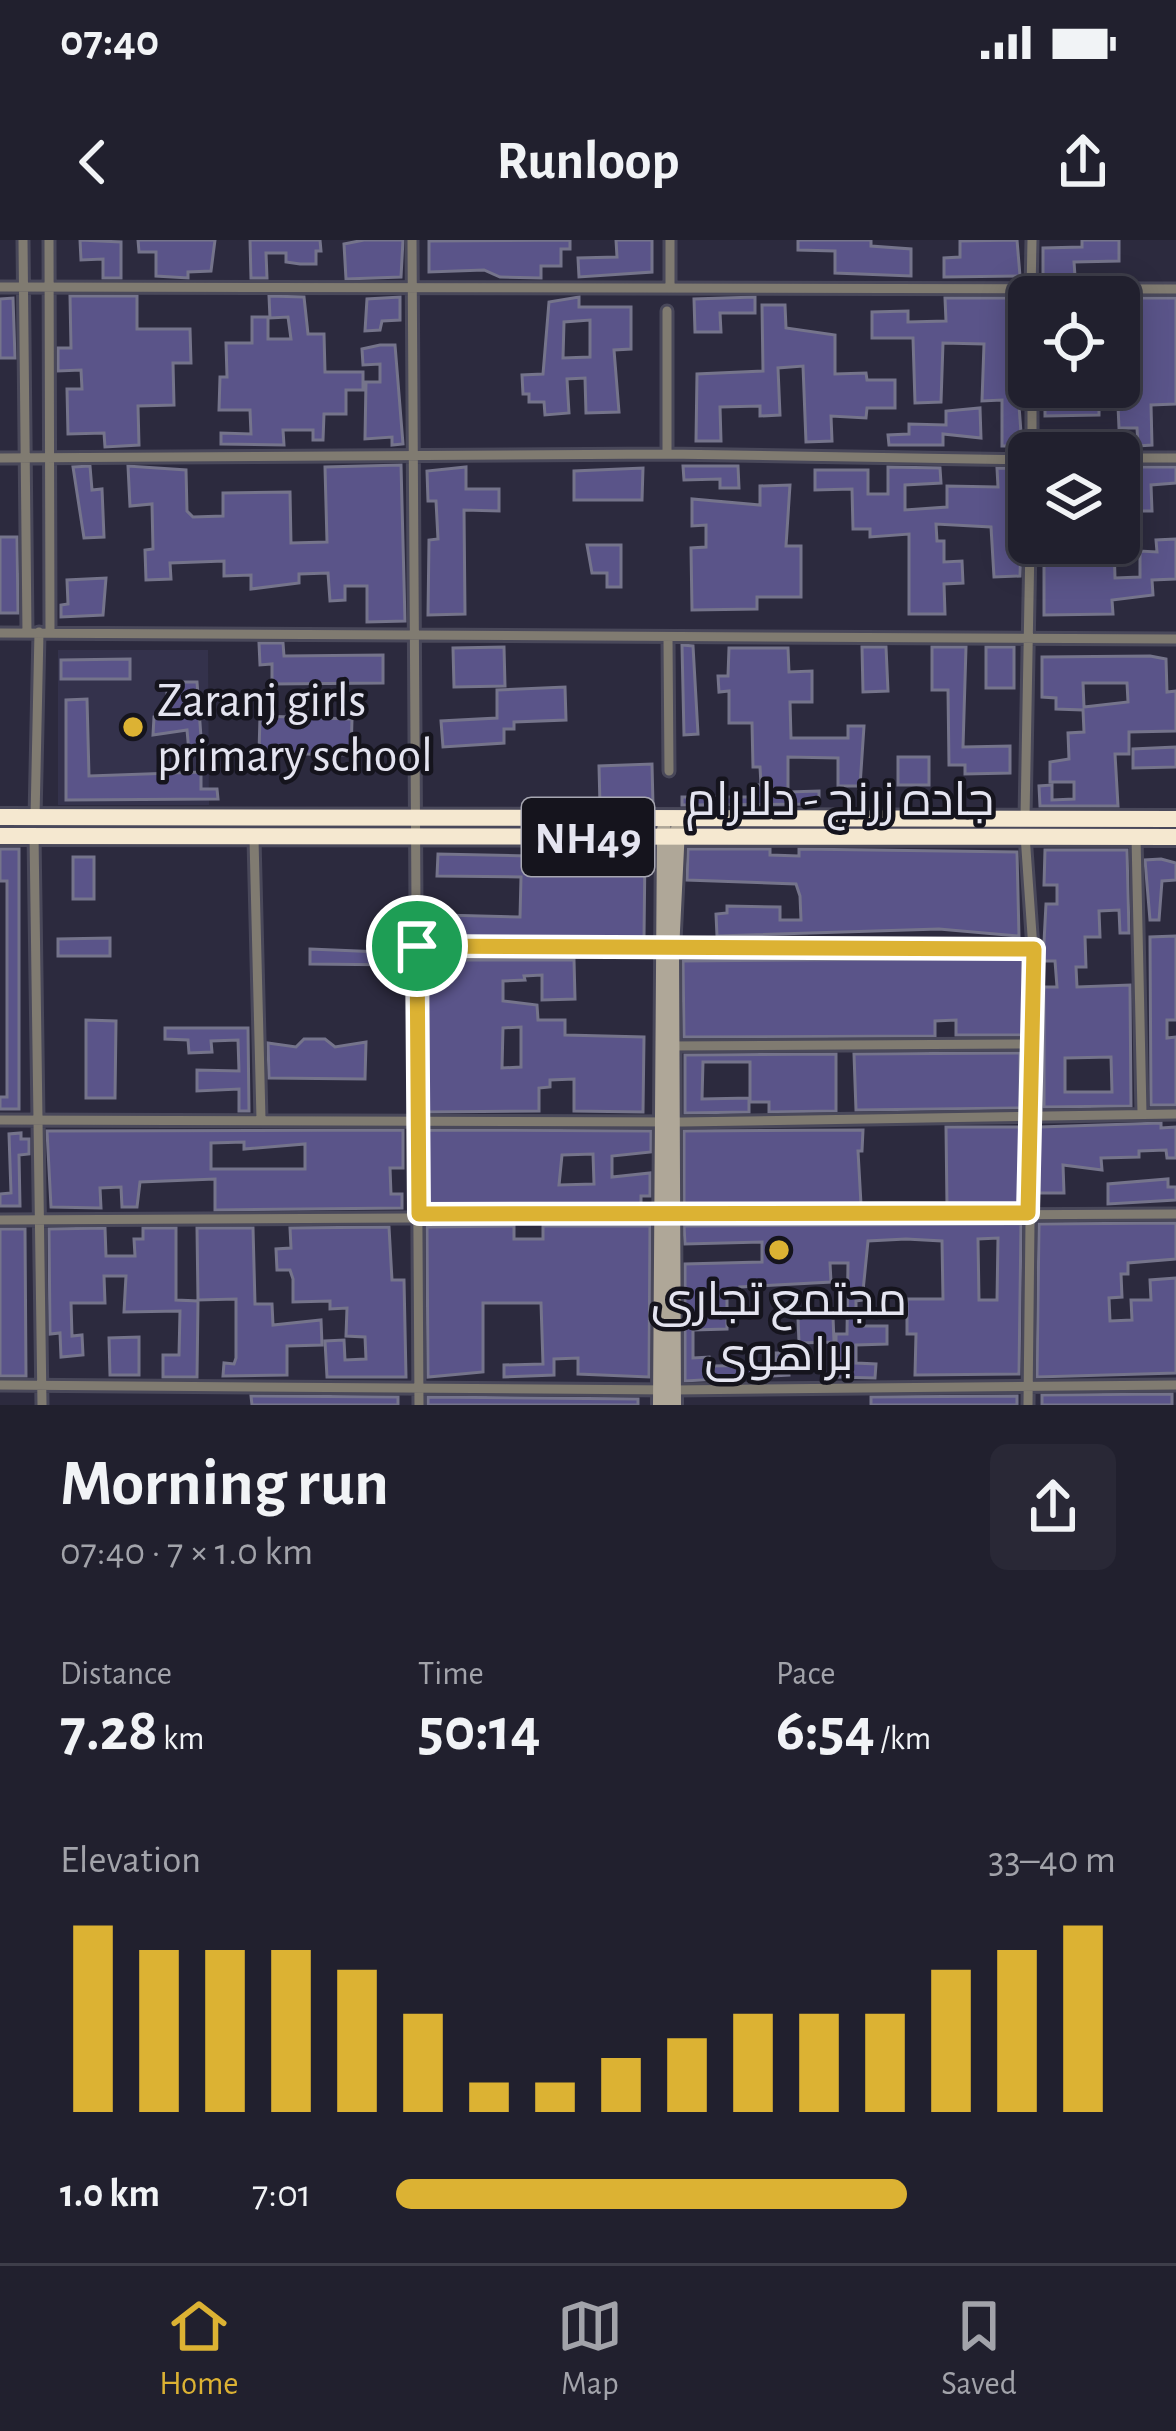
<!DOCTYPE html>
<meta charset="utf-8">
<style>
body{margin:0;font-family:"Alegreya Sans",Cairo,sans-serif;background:#292836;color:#f1f3f6;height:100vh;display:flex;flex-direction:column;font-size:45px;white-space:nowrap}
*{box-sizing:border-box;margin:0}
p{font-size:39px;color:#a2a3aa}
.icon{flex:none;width:66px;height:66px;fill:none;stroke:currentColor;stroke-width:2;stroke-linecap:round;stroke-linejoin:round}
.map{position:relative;height:1165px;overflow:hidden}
.panel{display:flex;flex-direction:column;background:#21202e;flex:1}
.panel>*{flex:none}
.fabs{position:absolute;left:1008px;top:36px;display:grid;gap:24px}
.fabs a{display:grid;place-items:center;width:132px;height:132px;border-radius:18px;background:#21202e;box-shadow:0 6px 30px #0003,0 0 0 3px #3e3e4a;font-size:60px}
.pin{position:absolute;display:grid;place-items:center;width:102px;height:102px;color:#fff;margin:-51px;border:6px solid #fff;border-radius:50%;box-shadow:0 3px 12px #0007}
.round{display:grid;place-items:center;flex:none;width:126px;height:126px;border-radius:18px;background:#292836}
.summary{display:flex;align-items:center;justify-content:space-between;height:204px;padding:0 60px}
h1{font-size:66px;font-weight:600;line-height:90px}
.stats{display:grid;grid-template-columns:repeat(3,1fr);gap:18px;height:204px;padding:12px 60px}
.stats div{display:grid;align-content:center}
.stats b{font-size:60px;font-weight:600}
.stats small{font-size:33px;font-weight:400}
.stats p{font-size:33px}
.chart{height:336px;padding:24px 60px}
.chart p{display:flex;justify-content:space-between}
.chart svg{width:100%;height:216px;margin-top:12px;stroke:#dcb233;stroke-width:6}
ul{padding:0 60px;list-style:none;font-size:39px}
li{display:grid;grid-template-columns:192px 144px 1fr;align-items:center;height:90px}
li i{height:30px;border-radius:15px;background:#dcb233}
.status{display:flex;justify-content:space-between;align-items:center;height:84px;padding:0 60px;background:#21202e;direction:ltr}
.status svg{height:33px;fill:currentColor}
header{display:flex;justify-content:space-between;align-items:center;height:156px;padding:0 60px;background:#21202e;font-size:54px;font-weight:600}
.tabs{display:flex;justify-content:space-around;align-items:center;height:168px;border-top:3px solid #3e3e4a;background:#21202e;font-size:33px;color:#a2a3aa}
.tabs a{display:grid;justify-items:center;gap:6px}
.tabs .on{color:#dcb233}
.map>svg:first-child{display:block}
.built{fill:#34324c}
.building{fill:#5a5489;stroke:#75748b;stroke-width:3;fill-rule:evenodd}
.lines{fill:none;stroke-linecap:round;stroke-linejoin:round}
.street-casing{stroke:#49485a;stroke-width:15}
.secondary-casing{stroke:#49485a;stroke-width:20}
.highway-casing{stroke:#49485a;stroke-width:22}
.street{stroke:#807b71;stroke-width:9}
.secondary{stroke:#afa798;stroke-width:14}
.highway{stroke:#f5e8d0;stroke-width:16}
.route-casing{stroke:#fff;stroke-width:24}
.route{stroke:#dcb233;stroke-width:15}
.poi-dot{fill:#dcb233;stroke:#15141d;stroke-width:4.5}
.labels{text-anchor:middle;stroke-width:9;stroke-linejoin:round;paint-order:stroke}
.shield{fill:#15141d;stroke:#a6a6b1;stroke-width:3}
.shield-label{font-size:45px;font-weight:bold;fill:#e4e4f0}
.poi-label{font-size:48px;fill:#e4e4f0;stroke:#15141d;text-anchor:start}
.street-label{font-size:48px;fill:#e4e4f0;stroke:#15141d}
</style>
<div class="status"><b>07:40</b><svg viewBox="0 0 49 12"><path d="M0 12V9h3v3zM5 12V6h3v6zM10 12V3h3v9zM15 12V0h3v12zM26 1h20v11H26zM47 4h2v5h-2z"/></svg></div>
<header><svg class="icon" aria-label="back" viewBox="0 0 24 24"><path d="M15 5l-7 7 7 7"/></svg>Runloop<svg class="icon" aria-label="share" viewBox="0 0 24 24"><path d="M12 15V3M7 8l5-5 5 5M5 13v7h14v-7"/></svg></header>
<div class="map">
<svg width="1176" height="1165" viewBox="0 0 1176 1165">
<rect width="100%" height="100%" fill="#2c2a3e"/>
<path class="built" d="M58,410H208L209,565H58Z"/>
<path class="building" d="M80,0L121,2V38H103V19L81,20Z
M138,0H215L211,31L188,32V38L156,36V12H139Z
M250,0H320L321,11H316V24H300L286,22V13H266L267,38H251Z
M364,0H403L401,37L346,39L344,4Z
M570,0V9H561V26H541V38L500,37L484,30L429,32V1Z
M616,0H652V32L579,37L578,18L617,17Z
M798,0H871V6L911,9V36L835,33V11L798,10Z
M1017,0L1020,36L944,37V18L960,17V1Z
M1082,0H1119V21L1074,22L1075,36L1043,37V8L1082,7Z
M70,56H137V89H190L191,123H173L174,165L138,166L139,205L105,207L104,193L68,194L67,149H82L81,130L58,131V108H71Z
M269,56L304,57L308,94H324L325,132H363V150H346V174H324L323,200H313V190H283L284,205L221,204V193L251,194L250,170H219L220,137H227L226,103H252V77H268V99H291L288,77L270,78Z
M400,57V80L382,81L380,90L365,91L367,59Z
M579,57V67H631V109L614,110L619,172L586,173L585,138L567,139L569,173L545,175L544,162H529V154H523L522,135L543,134L549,62ZM590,80V117L563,118L564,82Z
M755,57V73H720L721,92H695L694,59Z
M13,58L15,118H0V59Z
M945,58H1011L1022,206H1002V160L982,161L984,104L943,103L941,162L915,163L913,98H872V72L908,71V82L946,81Z
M1119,58H1176V164L1151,165L1152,205L1138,206L1137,188H1119L1118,166H1099V175L1045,176V155L1120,148Z
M762,65H785L786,88L835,95V134L866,133L867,140H895V168H867L866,178L831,176L832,201L806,202L803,126L778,128L780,175L760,176V166L720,167L721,201H696L697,134L763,131Z
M380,105H395L403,204L392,205V197L365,199L366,142H380V124L363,125L362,109Z
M980,168L981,198L943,194V205H889L888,195L909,194V184L946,185V171Z
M401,225L405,381L367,382V346H345V360L330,361L328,333L299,334V343L251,349V335L224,336V321L170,323L171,339L146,340L145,310L153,309L152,264L130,266L128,226L186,230L187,271L193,277L223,276V253L290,252L291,303L327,302L325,227Z
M90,226L92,250L102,249L104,297L84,298L73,227Z
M683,226H738L739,248H720V239L684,240Z
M466,227V249H499V271L464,270L465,374L428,375L429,300L438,299L436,261H428L427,231Z
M888,227L940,228L941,243L905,245V270L947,267V246L998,247L997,228L1023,229L1020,336L994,337L991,287L936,284L937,301H944V322L962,321L963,343L944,344L945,374H909V294L870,297V289H853L852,249L815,250V230H868V254H888Z
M1119,227H1176V243L1151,245L1152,271H1119Z
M643,228L642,260H574V231Z
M790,245L786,306H801V357H757V369L692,370L691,308L706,307V285L692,286V259L760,265V246Z
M0,297H17L18,373H0Z
M1176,299V339L1152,340L1153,355L1112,360L1113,374L1044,375V303H1114L1115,338L1140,337V311L1157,312L1156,300Z
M587,305H621V347H607V333H592Z
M106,338L103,375L61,377V365L68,364L67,340Z
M259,403H283L284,416L383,415V443L272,444V424L260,425Z
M682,405L693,406L698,494L684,495Z
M504,407L505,446L454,447L453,408Z
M862,407H886L888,451L863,452Z
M932,407H966L963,507L1010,506V533L965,534V525H949L948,450H932Z
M986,407H1014V448H986Z
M729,408H788L789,432L812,431V462H790L791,498H848V486H864L860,546H838V518L788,517V552L819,551V564L682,565V557H753V545H761L760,527H753L752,483H729V451L719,452L718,436H728Z
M1150,416L1166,419L1167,452L1176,451V491L1129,492V514H1115L1118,566H1040L1039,546L1052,545V560L1074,559V542H1050V522L1069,519L1068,493L1084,492L1083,470L1056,469V458L1042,457V417ZM1083,443H1127L1128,462L1084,467Z
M130,419V439H61V420Z
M167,442H197L202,511L189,512L187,490L153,495L154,477H167Z
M565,447L566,480L514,482V489H504V503L443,507L441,481L497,478V450Z
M87,459L89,536L201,532V549H217L218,559L66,560V460Z
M260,476L352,479L351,515L259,513Z
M1176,507V527L1133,528V509Z
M898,517H929V545H898Z
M652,524L653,565H600L599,526Z
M0,609H19V869H0V857H7V641H0Z
M571,609L645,610L644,698L442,697L443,675L520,677L521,637L437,636L438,614L571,617Z
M688,609H770V615L799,616V609L1017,612L1019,696L939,689L717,696L716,674L727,673V666L780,667V680H801L800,656L796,644L687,640Z
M1045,610H1127L1129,693H1120L1119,670L1099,671L1100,697H1085L1086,727H1076L1077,747L1130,745L1131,866L1044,867V747H1057L1055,721H1043L1046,664H1057V645H1044ZM1111,817L1112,852H1065V818Z
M73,617H94V659H73Z
M1161,619L1176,623V640L1162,641L1159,680H1150L1145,620Z
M1176,696V780H1167V798L1176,797V865H1151L1150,697Z
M110,698V716H58V699Z
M310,709L404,713V725L310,724Z
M1023,718V795H956V780L935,781V796L684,797L683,721Z
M428,720H574L575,759L542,760V735L524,736L525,740L503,741V761L537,765L538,780H565V795L644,797L643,872L574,871V839L550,840V847L539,848V871L426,872ZM521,787V827L502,828L503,788Z
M86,780L116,781L115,858H86Z
M165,788H248L249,871H239V849L197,851V830L239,831L238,800L211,801L212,812L189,813L188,800L165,799Z
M304,799H325L335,807L366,802L365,839L269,838L268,803L296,807Z
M1020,813V868L856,870L854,814Z
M836,814V871L769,872V862H750V822H703L702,859L749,858V872L685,873V815Z
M1161,883V888L1176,887V918H1167L1166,910L1139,911V917L1101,918L1102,930L1063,925L1064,953H1039L1040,887Z
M946,887H1022L1018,966H947Z
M403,890V928H390L391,954H402V968L215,970V939L140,942L137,967H122L121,947L100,948L101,968L51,967L47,891ZM244,902V909L305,904V929H211V903Z
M426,890L651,891V912L612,916V937L650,933V956H641V965L612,968L427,967ZM593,914L594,944L559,945L562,915Z
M863,890L862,911H858L861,964L684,968V891Z
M21,893V899H29V914L19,915L20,966H0V954L11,953L9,894Z
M1168,939V947H1176V960L1108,964V944Z
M1176,983V1019L1128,1023V1034H1121L1122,1057L1109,1058L1110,1081L1132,1080L1131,1060H1151L1150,1040L1176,1038V1133L1037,1137L1039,984Z
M1021,984L1019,1134L915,1135L916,1094H907V1059H943L942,1001L906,999L868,1001L863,1051H868L869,1059L856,1061V1086H887V1104L856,1105V1123L876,1124L875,1138L836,1137V1094H847L848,1023H830L831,1042L740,1047L741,1054L727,1055V1089L693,1090V1118L709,1117V1126L776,1125V1113H788L789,1135L685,1141V1024L762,1022V1002L685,1004L684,986ZM998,998L997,1060H979L978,999Z
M514,986V999H543V986H650L649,1137L578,1134V1118L554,1119V1135L504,1137V1125L543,1124L541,1063H483V1132L428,1137L427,987Z
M389,987L392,1040H404L406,1137H327L325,1101L344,1100L345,1120L366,1119L365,1097L346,1096L347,1068L330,1069V1061L293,1062V1039L290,1030H277L276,1009L291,1008L290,988Z
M105,988L106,1016H135L134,999H143V988H176V1060L198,1061L197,1137H163V1115H179L180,1071L124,1072L126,1036H104L105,1063H71L72,1096L82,1095L83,1115L61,1117L60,1093L50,1094L49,989Z
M197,988H253L255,1064H272L273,1085L321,1080L322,1105L287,1106V1135L223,1136L224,1123L234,1124L236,1118V1059L198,1060Z
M0,989H25L26,1136H0Z
M833,1077L834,1102L799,1103L798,1078Z
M139,1097V1135H110L109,1098Z
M1172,1154V1165H1042V1155Z
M251,1156L398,1157V1165H252Z
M1017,1156V1165H871V1157Z
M428,1157L638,1159V1165H428Z"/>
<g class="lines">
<defs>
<path id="street" d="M23,0L27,393
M49,0L50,392
M412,0L419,1165
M670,45V0
M0,47L1176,49
M1031,52L1032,0
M667,71V214
M1032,147V213
M0,218L667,214L1029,220
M1119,218H1176
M0,393L1176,399
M668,398L669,531
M35,578L39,392
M1025,578L1030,303
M34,594L42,1165
M1025,595L1033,709L1028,1165
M1136,597L1142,873
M254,599L261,879
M417,706L1033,709
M669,806L1031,804
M0,880L682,882L1176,874
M0,980L1176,974
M0,1145L674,1150L1176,1145"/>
<path id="secondary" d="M660,1165L664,589
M674,1165L672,711L678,588"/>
<path id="highway" d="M0,577L1176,579
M0,596L1176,597"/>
</defs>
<use href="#street" class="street-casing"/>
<use href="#secondary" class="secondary-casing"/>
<use href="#highway" class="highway-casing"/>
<use href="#street" class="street"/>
<use href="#secondary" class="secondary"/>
<use href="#highway" class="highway"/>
</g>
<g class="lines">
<defs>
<path id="route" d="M417,706L1034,709L1028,973L419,974Z"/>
</defs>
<use href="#route" class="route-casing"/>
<use href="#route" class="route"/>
</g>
<g class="poi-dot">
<circle cx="133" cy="487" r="12"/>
<circle cx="779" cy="1010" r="12"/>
</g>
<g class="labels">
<rect class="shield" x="522" y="558" width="132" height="78" rx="9"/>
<g class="shield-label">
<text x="588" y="613">NH49</text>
</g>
<g class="poi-label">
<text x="157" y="476">Zaranj girls<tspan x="157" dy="55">primary school</tspan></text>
<text x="779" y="1075" text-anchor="middle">مجتمع تجاری<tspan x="779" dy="55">براهوی</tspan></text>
</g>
<g class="street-label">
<text x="840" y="575">جاده زرنج - دلارام</text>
</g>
</g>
</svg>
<div class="fabs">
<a><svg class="icon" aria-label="locate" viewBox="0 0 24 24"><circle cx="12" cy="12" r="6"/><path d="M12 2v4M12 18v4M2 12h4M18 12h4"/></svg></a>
<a><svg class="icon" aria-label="layers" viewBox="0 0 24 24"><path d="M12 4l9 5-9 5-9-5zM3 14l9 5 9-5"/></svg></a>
</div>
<div class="pin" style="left:417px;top:706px;background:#1e9e55"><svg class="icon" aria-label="arrive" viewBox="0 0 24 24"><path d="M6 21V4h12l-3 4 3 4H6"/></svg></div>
</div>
<section class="panel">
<div class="summary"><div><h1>Morning run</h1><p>07:40 · 7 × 1.0 km</p></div><a class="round"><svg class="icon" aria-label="share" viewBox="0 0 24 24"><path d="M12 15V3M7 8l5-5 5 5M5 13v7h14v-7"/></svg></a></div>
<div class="stats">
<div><p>Distance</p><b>7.28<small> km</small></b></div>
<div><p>Time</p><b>50:14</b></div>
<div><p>Pace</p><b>6:54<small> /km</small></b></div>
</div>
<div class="chart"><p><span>Elevation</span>33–40 m</p>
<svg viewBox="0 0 160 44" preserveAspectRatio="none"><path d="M5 44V6M15 44V11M25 44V11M35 44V11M45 44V15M55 44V24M65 44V38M75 44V38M85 44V33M95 44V29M105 44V24M115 44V24M125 44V24M135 44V15M145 44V11M155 44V6"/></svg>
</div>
<ul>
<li><b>1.0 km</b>7:01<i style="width:71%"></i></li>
</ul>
</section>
<nav class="tabs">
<a class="on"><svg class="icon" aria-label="home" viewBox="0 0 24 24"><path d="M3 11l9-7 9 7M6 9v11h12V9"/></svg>Home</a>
<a><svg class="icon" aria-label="map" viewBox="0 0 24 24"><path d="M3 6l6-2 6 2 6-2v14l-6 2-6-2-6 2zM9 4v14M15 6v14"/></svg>Map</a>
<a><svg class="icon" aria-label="saved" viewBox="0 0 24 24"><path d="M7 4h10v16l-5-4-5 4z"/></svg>Saved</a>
</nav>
